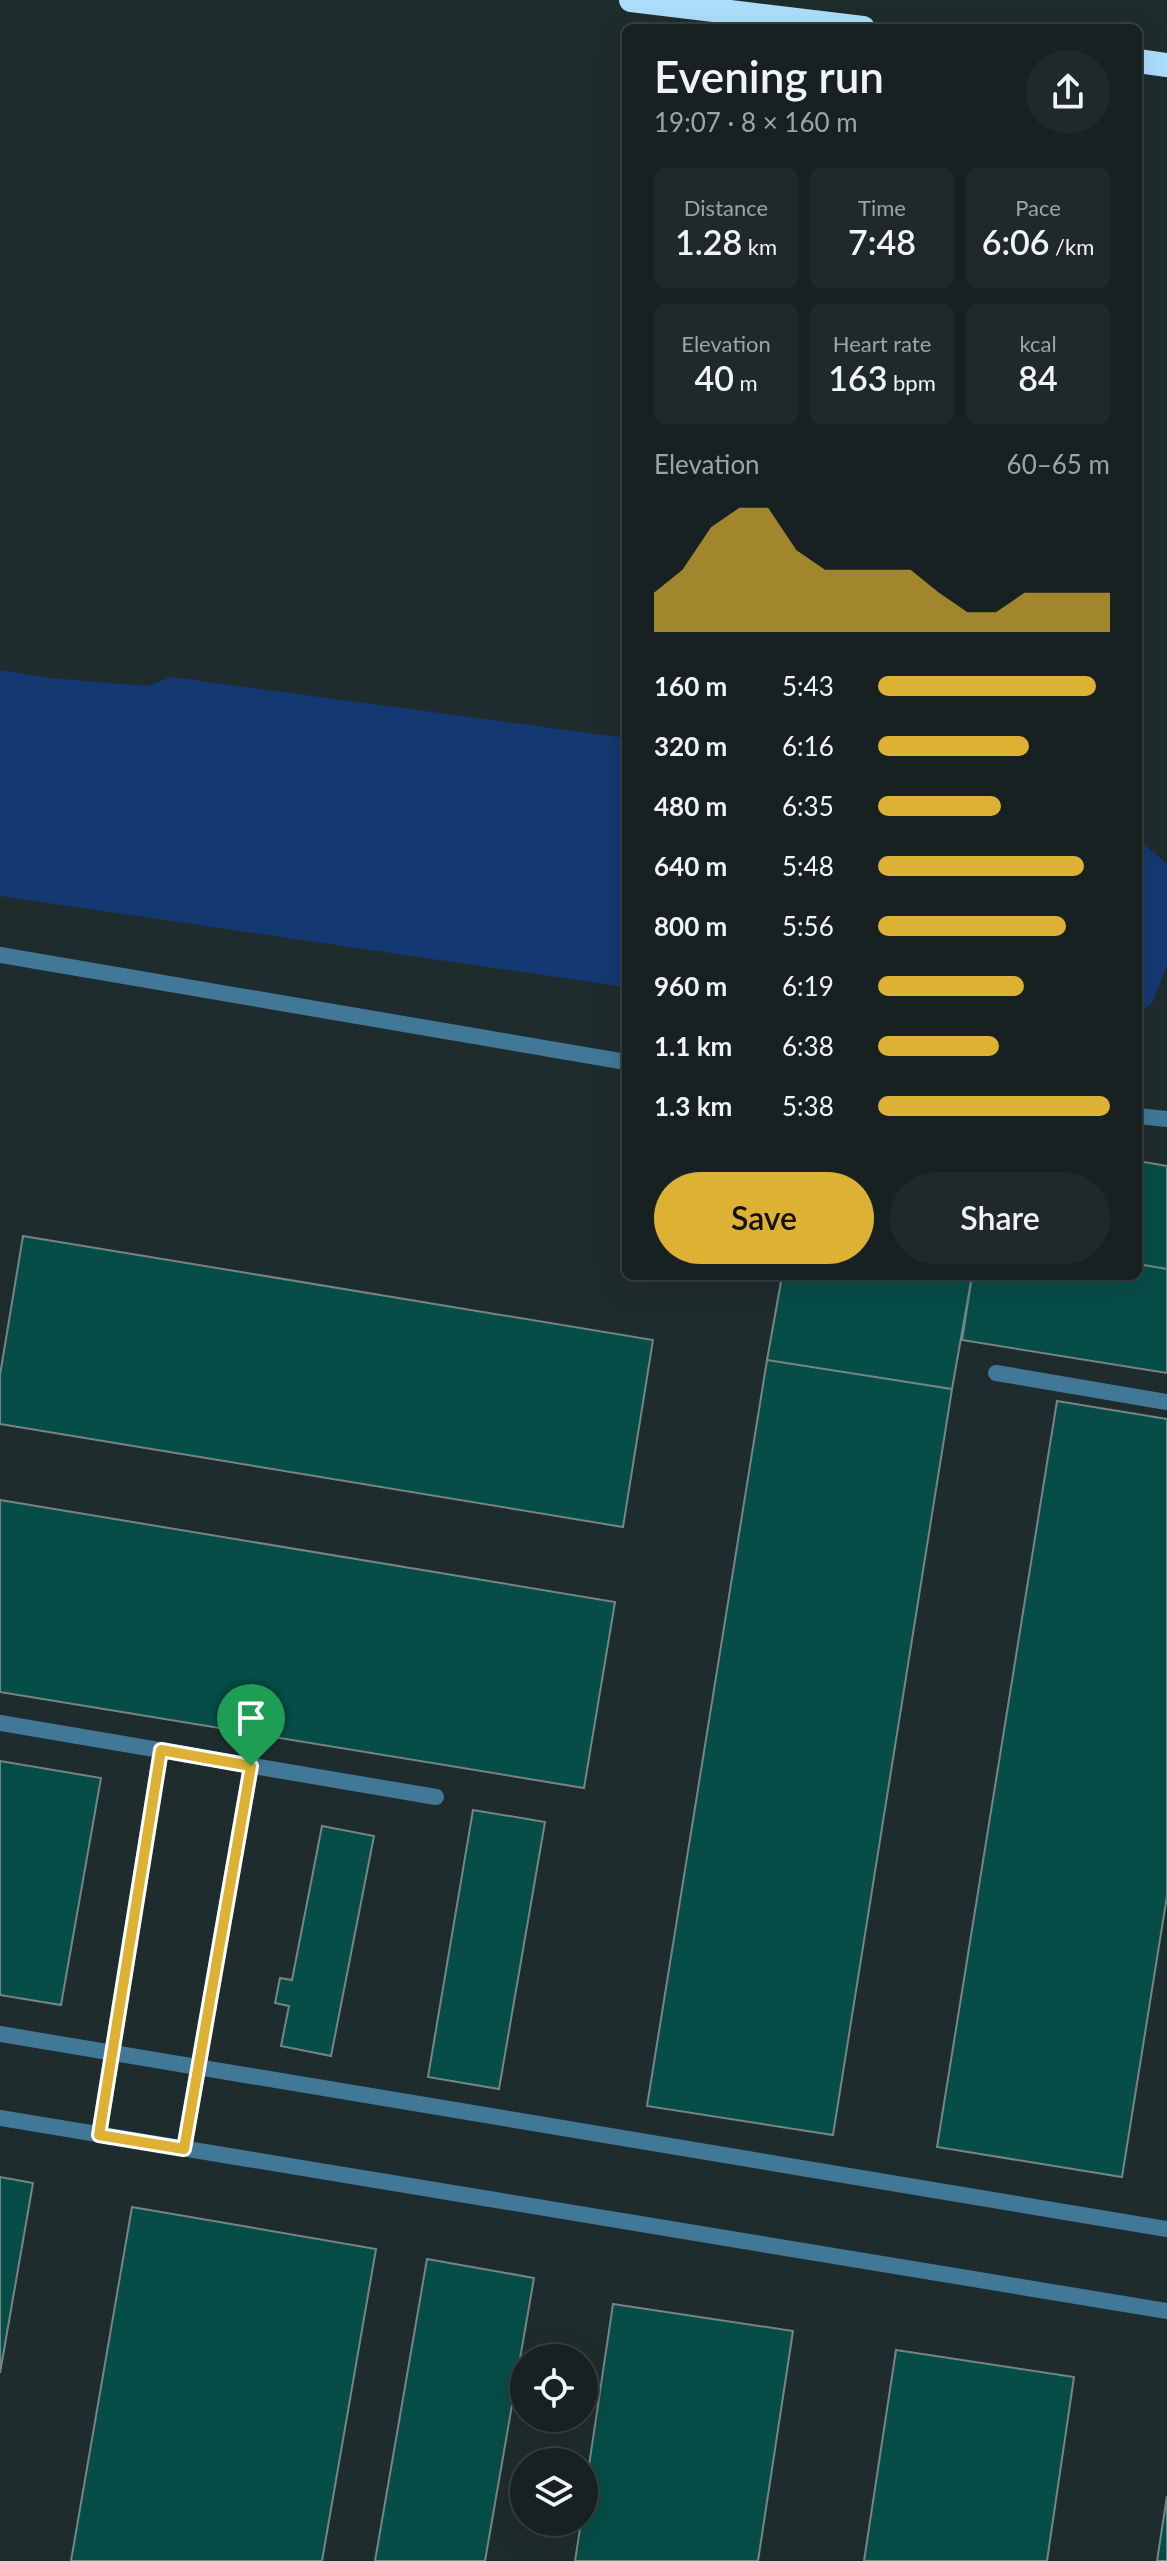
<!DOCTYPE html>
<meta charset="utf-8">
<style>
body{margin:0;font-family:Lato,sans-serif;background:#20292a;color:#f1f3f6;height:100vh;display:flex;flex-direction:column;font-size:30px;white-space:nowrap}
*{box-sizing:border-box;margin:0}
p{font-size:26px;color:#9ea3a5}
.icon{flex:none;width:44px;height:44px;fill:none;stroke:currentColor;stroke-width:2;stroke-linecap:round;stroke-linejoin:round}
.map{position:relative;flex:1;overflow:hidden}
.panel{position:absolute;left:622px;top:24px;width:520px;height:1256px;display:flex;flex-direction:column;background:#172122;border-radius:12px;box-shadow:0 8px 32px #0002,0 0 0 2px #363e40}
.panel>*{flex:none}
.fabs{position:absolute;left:510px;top:2344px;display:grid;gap:16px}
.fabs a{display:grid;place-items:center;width:88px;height:88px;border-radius:50%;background:#172122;box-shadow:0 8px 32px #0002,0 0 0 2px #363e40;font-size:40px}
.pin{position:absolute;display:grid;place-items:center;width:68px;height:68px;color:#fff;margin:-82px -34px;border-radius:50% 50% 50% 0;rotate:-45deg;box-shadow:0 0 8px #0007}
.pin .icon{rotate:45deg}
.round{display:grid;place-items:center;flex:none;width:84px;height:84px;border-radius:42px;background:#20292a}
.head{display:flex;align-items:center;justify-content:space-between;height:136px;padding:0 32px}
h1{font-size:44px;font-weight:600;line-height:60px}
.figures{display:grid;grid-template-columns:repeat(3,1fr);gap:12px;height:136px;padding:8px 32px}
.figures div{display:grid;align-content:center;border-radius:12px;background:#20292a;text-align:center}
.figures b{font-size:34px;font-weight:600}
.figures small{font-size:22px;font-weight:400}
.figures p{font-size:22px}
.chart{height:224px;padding:16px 32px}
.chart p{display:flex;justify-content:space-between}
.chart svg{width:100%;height:144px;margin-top:8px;fill:#ddb133;opacity:.7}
.action{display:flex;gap:16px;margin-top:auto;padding:16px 32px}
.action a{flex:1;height:92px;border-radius:48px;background:#ddb133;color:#111;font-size:32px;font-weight:600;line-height:92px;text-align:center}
.action a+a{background:#20292a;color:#f1f3f6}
ul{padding:0 32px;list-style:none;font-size:26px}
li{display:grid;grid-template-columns:128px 96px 1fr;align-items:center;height:60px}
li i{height:20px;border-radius:10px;background:#ddb133}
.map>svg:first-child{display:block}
.water{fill:#143972}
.building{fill:#074d47;stroke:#768583;stroke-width:2}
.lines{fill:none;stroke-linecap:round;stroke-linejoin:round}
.lane{stroke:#427897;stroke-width:16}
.highway{stroke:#acdefc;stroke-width:24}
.route-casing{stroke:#fff;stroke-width:16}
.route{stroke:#ddb133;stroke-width:10}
</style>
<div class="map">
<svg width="1167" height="2561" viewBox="0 0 1167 2561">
<rect width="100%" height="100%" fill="#1f2c2e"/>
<path class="water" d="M0,670L49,678L148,686L171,677L626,738V987L0,896Z
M1138,839L1167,864V966L1152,1003L1138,1014Z"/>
<path class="building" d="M1138,1161L1167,1166V1269L1138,1264Z
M23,1236L653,1340L623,1527L0,1424V1375Z
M1138,1264L1167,1269V1373L962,1340L972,1276H1138Z
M782,1276H972L952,1389L767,1360Z
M767,1360L952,1389L833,2135L647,2106Z
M1057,1401L1167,1419V1896L1122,2177L937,2147Z
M0,1500L615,1602L584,1788L0,1692Z
M0,1761L101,1778L61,2005L0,1995Z
M473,1810L545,1822L499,2089L428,2077Z
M322,1826L374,1836L331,2056L281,2046L289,2006L275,2003L280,1978L292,1980Z
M0,2177L33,2183L0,2373Z
M132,2207L376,2249L322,2561H71Z
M427,2259L534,2278L485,2561H375Z
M613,2304L793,2331L758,2561H575L581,2522H584V2499Z
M896,2350L1074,2377L1047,2561H864Z
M1167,2496V2561H1157Z"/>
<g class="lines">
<path class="lane" d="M0,955L626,1062
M1138,1116L1167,1119
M996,1373L1167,1402
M0,1723L436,1797
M0,2034L1167,2229
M0,2118L1167,2311
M99,2135L161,1750
M184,2149L251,1766"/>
<path class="highway" d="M631,0L863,28
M1138,61L1167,65"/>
</g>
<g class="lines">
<defs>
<path id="route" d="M161,1750L251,1766L184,2149L99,2135Z"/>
</defs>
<use href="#route" class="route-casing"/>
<use href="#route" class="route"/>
</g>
</svg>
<div class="fabs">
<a><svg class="icon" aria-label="locate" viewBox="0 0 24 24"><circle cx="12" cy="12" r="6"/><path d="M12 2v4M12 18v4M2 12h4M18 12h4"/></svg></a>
<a><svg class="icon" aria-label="layers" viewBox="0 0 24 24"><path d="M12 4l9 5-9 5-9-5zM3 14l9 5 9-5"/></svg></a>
</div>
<div class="pin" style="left:251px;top:1766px;background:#1e9e55"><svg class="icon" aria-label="arrive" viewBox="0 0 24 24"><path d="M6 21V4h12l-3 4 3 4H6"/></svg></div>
<section class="panel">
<div class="head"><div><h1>Evening run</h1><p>19:07 · 8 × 160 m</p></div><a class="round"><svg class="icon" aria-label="share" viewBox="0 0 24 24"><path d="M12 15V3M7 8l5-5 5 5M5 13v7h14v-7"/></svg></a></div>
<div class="figures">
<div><p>Distance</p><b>1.28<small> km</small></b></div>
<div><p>Time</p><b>7:48</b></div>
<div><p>Pace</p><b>6:06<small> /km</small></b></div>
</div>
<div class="figures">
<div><p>Elevation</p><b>40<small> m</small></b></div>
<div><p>Heart rate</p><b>163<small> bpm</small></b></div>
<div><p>kcal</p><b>84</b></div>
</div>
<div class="chart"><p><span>Elevation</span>60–65 m</p>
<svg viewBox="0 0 160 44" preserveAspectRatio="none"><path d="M0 44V32L10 25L20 12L30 6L40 6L50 19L60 25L70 25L80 25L90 25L100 32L110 38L120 38L130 32L140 32L150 32L160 32V44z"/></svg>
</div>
<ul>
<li><b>160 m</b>5:43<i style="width:94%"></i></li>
<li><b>320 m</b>6:16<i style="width:65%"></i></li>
<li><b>480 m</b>6:35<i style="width:53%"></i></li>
<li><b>640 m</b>5:48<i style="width:89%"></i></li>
<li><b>800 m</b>5:56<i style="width:81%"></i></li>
<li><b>960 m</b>6:19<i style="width:63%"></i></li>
<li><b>1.1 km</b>6:38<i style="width:52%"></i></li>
<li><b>1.3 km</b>5:38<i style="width:100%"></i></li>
</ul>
<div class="action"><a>Save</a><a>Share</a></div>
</section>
</div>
